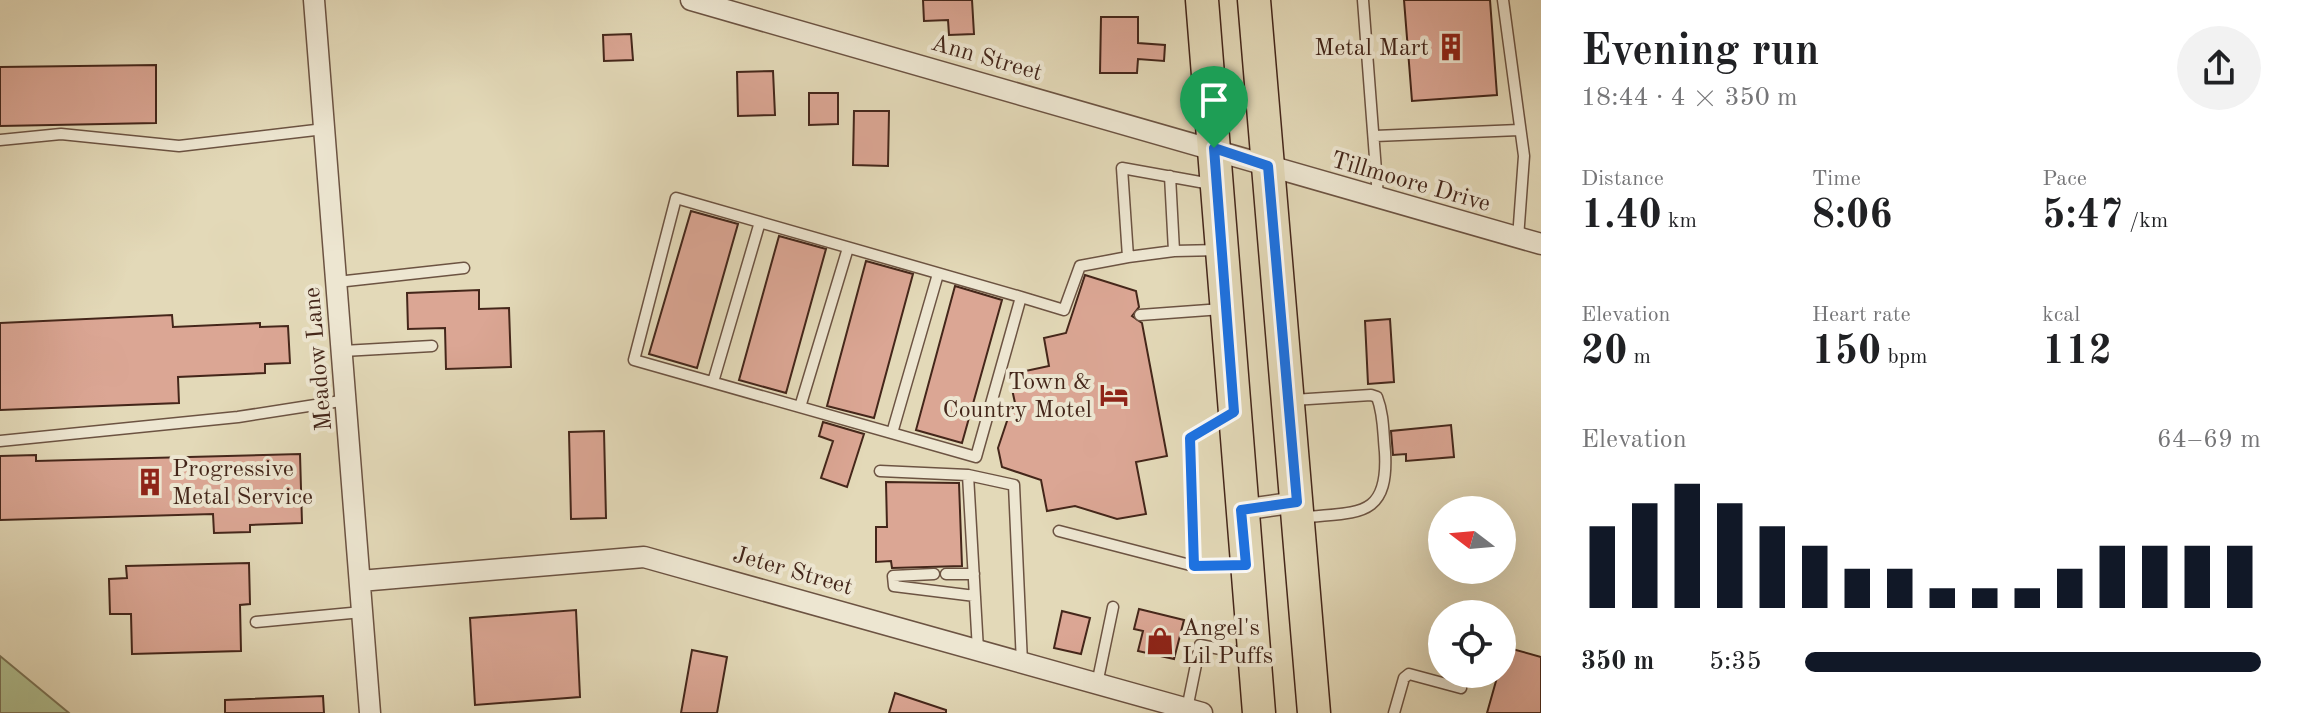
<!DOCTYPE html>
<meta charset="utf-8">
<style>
body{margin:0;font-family:"Old Standard TT",serif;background:#f2f2f2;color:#202124;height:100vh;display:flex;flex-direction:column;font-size:30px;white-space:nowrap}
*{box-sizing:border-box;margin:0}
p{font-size:26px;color:#757577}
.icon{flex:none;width:44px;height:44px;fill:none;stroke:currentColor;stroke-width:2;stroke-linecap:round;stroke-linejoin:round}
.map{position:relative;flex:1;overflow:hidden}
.drawer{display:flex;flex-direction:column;background:#fff;width:760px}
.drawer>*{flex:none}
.needle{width:52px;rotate:286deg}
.fabs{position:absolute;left:1428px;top:496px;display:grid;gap:16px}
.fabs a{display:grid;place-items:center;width:88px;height:88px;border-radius:50%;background:#fff;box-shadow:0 8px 32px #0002;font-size:40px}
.pin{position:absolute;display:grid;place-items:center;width:68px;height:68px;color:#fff;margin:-82px -34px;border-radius:50% 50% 50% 0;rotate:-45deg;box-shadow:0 0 8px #0007}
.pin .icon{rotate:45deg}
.round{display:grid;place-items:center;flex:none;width:84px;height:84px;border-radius:42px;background:#f2f2f2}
.headline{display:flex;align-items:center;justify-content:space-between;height:136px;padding:0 40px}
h1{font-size:44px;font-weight:600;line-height:60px}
.stats{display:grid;grid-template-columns:repeat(3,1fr);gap:12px;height:136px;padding:8px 40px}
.stats div{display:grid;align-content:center}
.stats b{font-size:40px;font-weight:600}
.stats small{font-size:22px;font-weight:400}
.stats p{font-size:22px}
.chart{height:224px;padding:16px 40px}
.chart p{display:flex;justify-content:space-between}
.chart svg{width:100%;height:144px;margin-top:8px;stroke:#111827;stroke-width:6}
ul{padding:0 40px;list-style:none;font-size:26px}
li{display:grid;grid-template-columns:128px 96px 1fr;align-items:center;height:60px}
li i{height:20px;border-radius:10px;background:#111827}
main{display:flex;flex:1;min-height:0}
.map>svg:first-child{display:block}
.green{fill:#b0c091;stroke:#7a7356;stroke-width:2}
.building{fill:#dba694;stroke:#44261a;stroke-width:2}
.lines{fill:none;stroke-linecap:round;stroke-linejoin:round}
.lane-casing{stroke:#6c5342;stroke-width:13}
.street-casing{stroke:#6c5342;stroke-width:23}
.primary-casing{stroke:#44261a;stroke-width:35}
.lane{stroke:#ede6d1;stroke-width:10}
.street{stroke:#ede6d1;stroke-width:20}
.primary{stroke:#e3d9b8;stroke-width:32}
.route-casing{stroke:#fff;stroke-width:16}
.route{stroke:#1a73e8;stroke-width:10}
.labels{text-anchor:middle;stroke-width:8;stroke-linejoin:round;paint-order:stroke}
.poi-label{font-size:24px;fill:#44261a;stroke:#ede6d1;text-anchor:end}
.street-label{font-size:24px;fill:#44261a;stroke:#ede6d1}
</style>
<main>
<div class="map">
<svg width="1541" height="713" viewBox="0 0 1541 713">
<rect width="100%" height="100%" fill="#e3d9b8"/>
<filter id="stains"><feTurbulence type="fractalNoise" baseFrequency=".0025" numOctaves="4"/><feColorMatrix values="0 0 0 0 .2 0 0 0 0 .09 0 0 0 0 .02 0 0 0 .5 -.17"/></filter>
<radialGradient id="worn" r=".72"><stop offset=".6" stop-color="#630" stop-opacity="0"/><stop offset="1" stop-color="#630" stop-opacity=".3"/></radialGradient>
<path class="green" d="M0,656L69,713H0Z"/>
<path class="building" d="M923,0H972L974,34L949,35L948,20L924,21Z
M1404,0H1490L1497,95L1412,101Z
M1101,17H1138V43L1165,45L1164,61L1138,59L1137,73H1100Z
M631,34L633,60L604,61L603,35Z
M156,65V123L0,126V67Z
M773,71L775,115L738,116L737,72Z
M809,93H838V124L809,125Z
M854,111H889L888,166L853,165Z
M691,211L738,224L697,368L649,354Z
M779,236L826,249L786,393L739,380Z
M866,261L913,274L874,418L827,406Z
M1085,275L1136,291L1139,307L1132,316L1142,323L1167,456L1136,462L1146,514L1117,519L1075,506L1047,511L1041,480L1002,467L998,448L1010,412L1008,404L1015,403L1012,389L1019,388L1016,373L1049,366L1044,338L1066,333Z
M955,286L1002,300L962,443L916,430Z
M479,290V309L509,308L511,367L446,369L445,328L408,329L407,293Z
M172,315L173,327L260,323V327L288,326L290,363L265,364V373L178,377L179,403L0,410V323Z
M1390,319L1394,382L1368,384L1365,321Z
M823,422L864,434L847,487L821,478L833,441L819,436Z
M1451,425L1454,457L1406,461V454L1393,455L1391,431Z
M604,431L606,518L571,519L569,432Z
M300,454L302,523L250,525V532L214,533L213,514L0,520V456L36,455V461Z
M886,482L959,483L962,566L892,568L891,561L876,562V527H887Z
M249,563L250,604L240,605L241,651L132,654L131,614H110L109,579L127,578L126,566Z
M1139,609L1184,620L1174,659L1138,651L1143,631L1134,629Z
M576,610L580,697L475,705L470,618Z
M1062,611L1090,618L1081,654L1054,648Z
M1505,647L1541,657V713H1487L1498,674H1502Z
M692,650L727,657L717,713H681Z
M895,693L946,710V713H889Z
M323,696L324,713H225V700Z"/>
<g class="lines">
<defs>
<path id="lane" d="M1363,0L1378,197
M1503,0L1524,156L1518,238
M1375,136L1519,130
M0,140L61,134L179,146L324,129
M1174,251L1220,250
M1128,257L1174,251L1170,176
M337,282L464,268
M1021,297L976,457L634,360L676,198L1021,297L1064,310L1080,266L1128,257L1122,168L1211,184
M1140,315L1222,309
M343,351L432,346
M713,382L760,222
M1293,400L1371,395L1377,397C1384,415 1383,434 1385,452C1389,521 1355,511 1300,518
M800,407L848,248
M892,433L938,274
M0,441L238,417L347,400
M880,471L968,475
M1059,531L1194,566L1190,438L1228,415
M1194,566H1244
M934,574L893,576L894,586L975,596
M946,574H974
M256,622L362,612
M978,650L968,475L1014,485L1022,663
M1097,684L1113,607
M1187,709L1200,645L1251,655
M1394,713L1404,678L1409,674L1461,688"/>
<path id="street" d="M314,0L370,713
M691,0L1541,244
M1241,510L1297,502
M360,581L644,557L1202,713"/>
<path id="primary" d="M1202,0L1259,713
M1254,0L1314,713"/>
</defs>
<use href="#lane" class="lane-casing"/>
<use href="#street" class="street-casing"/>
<use href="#primary" class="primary-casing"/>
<use href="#lane" class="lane"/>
<use href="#street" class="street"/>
<use href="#primary" class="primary"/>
</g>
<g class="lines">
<defs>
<path id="route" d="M1214,148L1268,166L1297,502L1241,510L1246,565L1194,566L1190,438L1234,412Z"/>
</defs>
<use href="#route" class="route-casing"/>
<use href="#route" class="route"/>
</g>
<defs>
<symbol id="building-bare" viewBox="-9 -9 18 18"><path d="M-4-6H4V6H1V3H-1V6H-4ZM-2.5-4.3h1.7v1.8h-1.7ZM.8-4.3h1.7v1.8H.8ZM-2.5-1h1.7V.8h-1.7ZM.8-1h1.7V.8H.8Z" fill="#8f2418" stroke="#ede6d1" stroke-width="2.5" paint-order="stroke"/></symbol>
<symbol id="hotel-bare" viewBox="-9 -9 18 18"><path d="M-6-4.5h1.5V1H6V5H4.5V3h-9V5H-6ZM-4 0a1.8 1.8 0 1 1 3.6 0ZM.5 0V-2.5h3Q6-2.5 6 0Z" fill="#8f2418" stroke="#ede6d1" stroke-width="2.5" paint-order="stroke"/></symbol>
<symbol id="shop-bare" viewBox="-9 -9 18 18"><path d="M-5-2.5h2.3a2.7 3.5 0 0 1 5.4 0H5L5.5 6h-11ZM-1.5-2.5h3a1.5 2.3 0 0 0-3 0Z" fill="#8f2418" stroke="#ede6d1" stroke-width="2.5" paint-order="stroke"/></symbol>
</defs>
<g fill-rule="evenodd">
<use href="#building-bare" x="1431" y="27" width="40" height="40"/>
<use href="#hotel-bare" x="1094" y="375" width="40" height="40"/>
<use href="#building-bare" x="130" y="462" width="40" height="40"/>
<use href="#shop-bare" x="1140" y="621" width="40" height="40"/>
</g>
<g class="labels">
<g class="poi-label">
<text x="1429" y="55">Metal Mart</text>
<text x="1092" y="389">Town &amp;<tspan x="1092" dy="28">Country Motel</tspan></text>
<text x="172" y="476" text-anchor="start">Progressive<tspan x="172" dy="28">Metal Service</tspan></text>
<text x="1182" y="635" text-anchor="start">Angel's<tspan x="1182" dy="28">Lil Puffs</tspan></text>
</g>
<g class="street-label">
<text transform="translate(987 57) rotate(16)" y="8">Ann Street</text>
<text transform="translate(1411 181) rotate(16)" y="8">Tillmoore Drive</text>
<text transform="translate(317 359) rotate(-95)" y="8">Meadow Lane</text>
<text transform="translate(793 570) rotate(16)" y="8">Jeter Street</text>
</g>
</g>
<rect width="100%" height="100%" filter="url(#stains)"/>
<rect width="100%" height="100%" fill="url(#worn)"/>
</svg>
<div class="fabs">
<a><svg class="needle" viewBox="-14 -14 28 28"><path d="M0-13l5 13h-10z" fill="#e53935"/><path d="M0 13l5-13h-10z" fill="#757577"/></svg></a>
<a><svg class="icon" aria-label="locate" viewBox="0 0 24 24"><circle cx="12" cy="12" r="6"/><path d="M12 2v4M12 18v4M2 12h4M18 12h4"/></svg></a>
</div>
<div class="pin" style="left:1214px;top:148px;background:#1e9e55"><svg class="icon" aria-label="arrive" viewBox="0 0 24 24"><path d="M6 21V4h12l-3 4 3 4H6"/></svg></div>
</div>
<section class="drawer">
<div class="headline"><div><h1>Evening run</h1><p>18:44 · 4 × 350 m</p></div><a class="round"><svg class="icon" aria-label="share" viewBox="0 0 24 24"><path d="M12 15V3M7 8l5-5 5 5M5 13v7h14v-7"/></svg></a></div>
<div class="stats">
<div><p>Distance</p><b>1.40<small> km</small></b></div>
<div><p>Time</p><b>8:06</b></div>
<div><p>Pace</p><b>5:47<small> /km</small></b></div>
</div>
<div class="stats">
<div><p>Elevation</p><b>20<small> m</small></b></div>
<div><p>Heart rate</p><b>150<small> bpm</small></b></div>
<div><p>kcal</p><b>112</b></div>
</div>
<div class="chart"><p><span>Elevation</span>64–69 m</p>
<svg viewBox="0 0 160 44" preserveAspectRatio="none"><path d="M5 44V19M15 44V12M25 44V6M35 44V12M45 44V19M55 44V25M65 44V32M75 44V32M85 44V38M95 44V38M105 44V38M115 44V32M125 44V25M135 44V25M145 44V25M155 44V25"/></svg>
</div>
<ul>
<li><b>350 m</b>5:35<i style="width:100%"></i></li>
</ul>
</section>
</main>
